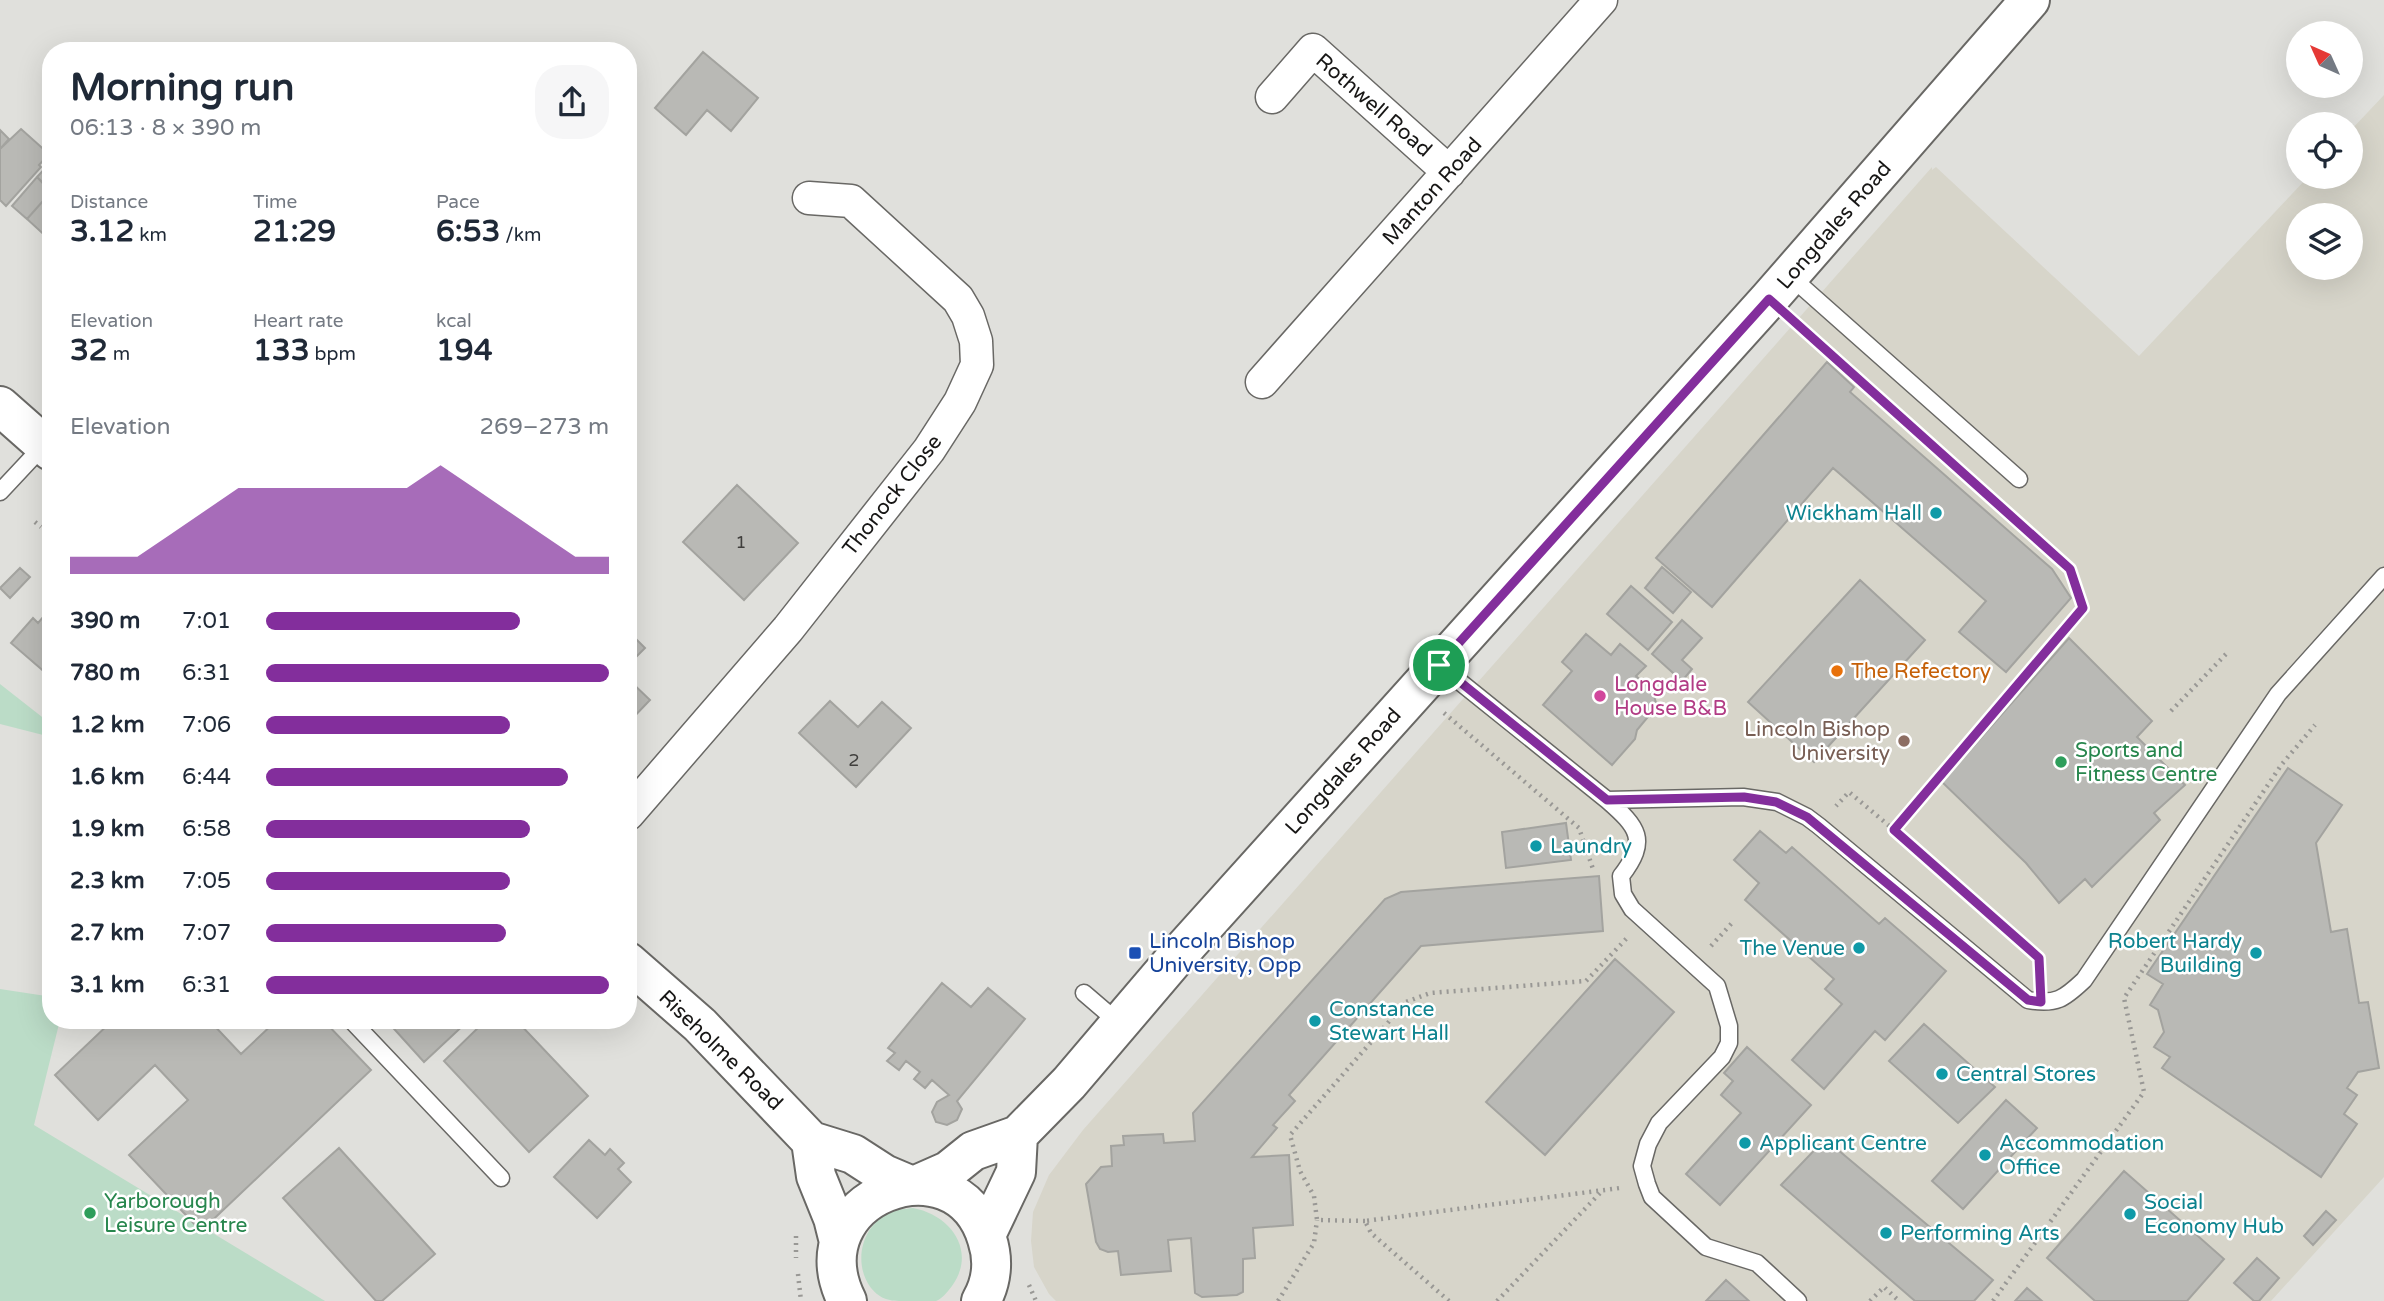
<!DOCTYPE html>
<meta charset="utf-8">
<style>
body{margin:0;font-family:"Varela Round",sans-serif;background:#f6f6f7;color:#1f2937;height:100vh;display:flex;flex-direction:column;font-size:26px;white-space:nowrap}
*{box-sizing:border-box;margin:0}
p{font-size:23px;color:#747a83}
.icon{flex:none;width:38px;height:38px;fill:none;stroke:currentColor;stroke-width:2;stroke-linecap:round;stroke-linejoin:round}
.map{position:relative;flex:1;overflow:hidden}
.details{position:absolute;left:42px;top:42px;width:595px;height:987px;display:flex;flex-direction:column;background:#fff;border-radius:28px;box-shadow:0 7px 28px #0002}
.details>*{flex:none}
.needle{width:46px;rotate:315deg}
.controls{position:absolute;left:2286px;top:21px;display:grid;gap:14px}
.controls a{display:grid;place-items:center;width:77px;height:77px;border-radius:50%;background:#fff;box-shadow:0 7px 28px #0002;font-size:35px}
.pin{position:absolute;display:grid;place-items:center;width:60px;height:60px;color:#fff;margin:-30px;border:4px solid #fff;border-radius:50%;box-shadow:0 2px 7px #0007}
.round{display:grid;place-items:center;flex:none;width:74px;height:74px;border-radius:28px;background:#f6f6f7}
.summary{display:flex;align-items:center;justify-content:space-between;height:119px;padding:0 28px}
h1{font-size:38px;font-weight:700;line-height:52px}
.stats{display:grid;grid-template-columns:repeat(3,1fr);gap:10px;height:119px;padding:7px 28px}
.stats div{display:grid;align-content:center}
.stats b{font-size:30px;font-weight:700}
.stats small{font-size:19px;font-weight:400}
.stats p{font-size:19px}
.chart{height:196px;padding:14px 28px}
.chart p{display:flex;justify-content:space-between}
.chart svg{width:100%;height:126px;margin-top:7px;fill:#832e9c;opacity:.7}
ul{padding:0 28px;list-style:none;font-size:23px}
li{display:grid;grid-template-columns:112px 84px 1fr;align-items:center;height:52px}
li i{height:18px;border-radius:9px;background:#832e9c}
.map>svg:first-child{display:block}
.built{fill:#d7d5ca;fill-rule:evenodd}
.green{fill:#bbdcc7}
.building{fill:#b9b9b5;stroke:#a3a39f;stroke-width:2}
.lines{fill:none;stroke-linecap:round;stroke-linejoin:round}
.lane-casing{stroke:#696865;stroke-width:19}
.street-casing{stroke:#696865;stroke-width:35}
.secondary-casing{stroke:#696865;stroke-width:42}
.path{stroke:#999895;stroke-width:4.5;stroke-dasharray:2 5;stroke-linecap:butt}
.lane{stroke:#fff;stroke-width:16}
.street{stroke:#fff;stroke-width:32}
.secondary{stroke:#fff;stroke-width:38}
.route-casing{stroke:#fff;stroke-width:14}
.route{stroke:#832e9c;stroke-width:9}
.culture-dot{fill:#0f9aa8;stroke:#fff;stroke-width:2.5}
.food-dot{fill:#e8710a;stroke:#fff;stroke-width:2.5}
.hotel-dot{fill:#d1479c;stroke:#fff;stroke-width:2.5}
.education-dot{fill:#8d6e63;stroke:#fff;stroke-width:2.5}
.leisure-dot{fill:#2e9e5b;stroke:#fff;stroke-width:2.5}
.transit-dot{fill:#1a4fb4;stroke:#fff;stroke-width:2.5}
.labels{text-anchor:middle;stroke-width:5;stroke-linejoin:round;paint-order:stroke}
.number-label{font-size:18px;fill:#403f3d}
.street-label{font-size:21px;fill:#171615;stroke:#fff}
.culture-label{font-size:21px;fill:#0d838f;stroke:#fff;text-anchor:start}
.food-label{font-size:21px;fill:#c56008;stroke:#fff;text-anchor:start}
.hotel-label{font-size:21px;fill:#b23c85;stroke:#fff;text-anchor:start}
.education-label{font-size:21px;fill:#785e54;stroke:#fff;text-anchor:end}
.leisure-label{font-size:21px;fill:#27864d;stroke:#fff;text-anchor:start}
.transit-label{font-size:21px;fill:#164399;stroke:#fff;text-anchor:start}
</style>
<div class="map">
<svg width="2384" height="1301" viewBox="0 0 2384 1301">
<rect width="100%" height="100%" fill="#e0e0dc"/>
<path class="built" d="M2384,95V1177L2271,1301H1056L1049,1294L1034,1267L1031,1241L1033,1212L1049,1175L1083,1130L1932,167V170L1936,167L2139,356L2308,177H2350V131ZM2298,215H2350V268H2298Z"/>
<path class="green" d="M0,684L51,724V737L0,724Z
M51,977V1020H60L34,1125L325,1301H0V989L46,996Z
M913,1208C951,1215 977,1251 952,1286C948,1291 942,1299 936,1301C927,1301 914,1301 904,1301C890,1301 881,1300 871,1288C852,1263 862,1223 892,1212C898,1209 906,1209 913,1208Z"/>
<path class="building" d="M703,52L758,98L731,131L707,110L686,135L655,108Z
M21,129L49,154L39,165L41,167L6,206L0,200V149Z
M0,130L9,139L0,149Z
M51,162V190L37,177Z
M37,177L51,192L27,219L12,206Z
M51,192V241L27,219Z
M1827,362L1854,387L1850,392L2052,569L2071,598L2006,672L1959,632L1986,601L1833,468L1712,607L1656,558Z
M737,485L798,543L744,600L683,542Z
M1662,567L1691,592L1673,613L1645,588Z
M20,568L30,577L10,598L0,588Z
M1860,580L1925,640L1814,762L1748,702Z
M1631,586L1672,622L1648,650L1607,614Z
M51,608V669L47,674L11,643L33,618L38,623Z
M1682,620L1702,638L1682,660L1692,669L1682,681L1652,654Z
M628,631L645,648L628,665Z
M1586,634L1611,655L1620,644L1646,666L1636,676L1656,694L1654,696L1657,706L1637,730L1635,739L1612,765L1543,705L1572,671L1562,662Z
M2069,638L2152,721L2137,737L2185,785L2154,813L2160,820L2092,887L2085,879L2059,903L2026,863L1942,782Z
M628,679L650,700L628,723Z
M830,701L858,727L882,702L911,728L856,787L799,733Z
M2288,768L2342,805L2316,843L2331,932L2347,929L2359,1003L2368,1002L2379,1068L2358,1072L2347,1088L2357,1095L2344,1114L2357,1124L2321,1177L2162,1068L2170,1057L2154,1047L2164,1032L2158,1010L2150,1005L2163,984L2147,974Z
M1566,823L1571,860L1506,868L1502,832Z
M1760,831L1786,853L1792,847L1879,924L1885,918L1946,971L1885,1040L1875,1031L1824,1089L1792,1060L1842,1004L1825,989L1834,979L1745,900L1759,883L1734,860Z
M1599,876L1603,931L1421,946L1289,1095L1295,1101L1273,1125L1277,1128L1252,1157L1289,1155L1293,1225L1253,1228L1255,1258L1243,1259V1292L1237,1295L1202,1297L1195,1293L1191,1238L1168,1240L1171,1271L1121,1275L1118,1251L1108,1252L1100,1249L1096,1242L1086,1184L1101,1167L1112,1166L1111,1146L1124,1145L1123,1136L1163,1134L1164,1143L1195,1141L1193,1113L1385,899L1401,892Z
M1615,959L1674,1012L1545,1155L1486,1102Z
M942,983L971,1007L988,988L1025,1019L957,1101L962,1109L957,1120L947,1125L936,1122L932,1112L937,1102L949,1095L932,1080L925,1088L914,1079L920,1072L906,1061L899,1070L887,1061L895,1053L888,1048Z
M113,1020H209L241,1054L277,1020H323L371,1070L201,1231L129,1155L188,1100L155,1065L98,1120L55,1075Z
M386,1020H469L424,1062Z
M486,1020H516L588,1096L529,1152L444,1061Z
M1924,1024L1995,1087L1958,1123L1889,1061Z
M1747,1047L1811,1105L1720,1205L1686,1174L1741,1113L1721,1095L1733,1081L1724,1073Z
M2006,1100L2037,1128L1963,1209L1932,1181Z
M1825,1139L1993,1280L1974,1301H1915L1781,1185Z
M589,1140L605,1155L610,1149L624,1163L618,1169L631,1182L597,1218L554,1177Z
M339,1148L435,1254L382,1301H376L283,1198Z
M2124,1171L2224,1259L2187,1301H2095L2047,1258Z
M2326,1211L2336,1220L2313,1245L2304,1236Z
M2257,1258L2279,1278L2259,1301H2254L2234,1283Z
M1726,1280L1749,1301H1706Z
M2027,1288L2042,1301H2015Z"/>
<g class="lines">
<defs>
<path id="lane" d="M1790,276L2019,479
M0,492L44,445
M1439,665L1607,800
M1084,993L1119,1023
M351,1020L501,1178
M1798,1301L1757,1263L1706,1247L1652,1197L1647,1184L1642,1166L1648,1144L1659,1123L1722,1057L1729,1043V1026L1717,986L1632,909L1623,894L1621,876C1649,840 1638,827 1607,800L1743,797L1777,802L1807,817L1819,826L2028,1000C2056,1005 2064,999 2084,980L2278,694L2384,576"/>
<path id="street" d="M1272,97L1313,50L1449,172
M1262,382L1601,0
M628,814L788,629L929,450L960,402L977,365L976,341L968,316L958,299L851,201L809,198"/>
<path id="secondary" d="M0,406L51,451
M628,962L700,1025L811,1141
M811,1141L853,1154L884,1174L910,1185
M811,1141L816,1176L833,1218L839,1242
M914,1186L948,1171L973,1151L1018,1135L1069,1083L1178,955L1769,299L2030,0
M986,1235L1016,1172L1018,1135
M847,1301C795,1197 956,1136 987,1239C994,1260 992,1282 981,1301"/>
</defs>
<use href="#lane" class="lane-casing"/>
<use href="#street" class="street-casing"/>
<use href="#secondary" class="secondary-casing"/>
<path class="path" d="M1796,323L2070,570L2083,608L1894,830L1849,792L1836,806
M35,522L41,527
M2171,711L2227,653
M1444,713L1579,828L1593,869
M1894,830L2040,958V974
M1711,946L1732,923
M1365,1221L1317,1220L1314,1196L1300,1171L1290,1135L1406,1002L1430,993L1586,981L1627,938
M796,1236V1258
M798,1274L801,1301
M1029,1285L1036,1301
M1278,1301L1314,1243L1317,1220
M1449,1301L1371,1233L1365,1221L1620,1188
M1497,1301L1602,1191
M1870,1301L1884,1287L1899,1301
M1993,1301L2144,1092L2124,998L2282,764L2315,725"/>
<use href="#lane" class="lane"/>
<use href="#street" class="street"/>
<use href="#secondary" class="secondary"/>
</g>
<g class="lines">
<defs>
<path id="route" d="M1769,299L2070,569L2083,608L1894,830L2039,958L2041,1002L2028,1000L1807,817L1776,802L1744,797L1607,800L1439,665Z"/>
</defs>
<use href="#route" class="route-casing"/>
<use href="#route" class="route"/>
</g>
<g class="culture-dot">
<circle cx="1936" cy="513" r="7"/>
<circle cx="1536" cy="846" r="7"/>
<circle cx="1859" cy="948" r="7"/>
<circle cx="2256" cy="953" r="7"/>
<circle cx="1315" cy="1021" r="7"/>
<circle cx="1942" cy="1074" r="7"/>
<circle cx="1745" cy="1143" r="7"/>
<circle cx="1985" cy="1155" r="7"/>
<circle cx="2130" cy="1214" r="7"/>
<circle cx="1886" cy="1233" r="7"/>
</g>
<circle class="food-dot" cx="1837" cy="671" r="7"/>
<circle class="hotel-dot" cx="1600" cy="696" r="7"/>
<circle class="education-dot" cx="1904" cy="741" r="7"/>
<g class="leisure-dot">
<circle cx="2061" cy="762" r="7"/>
<circle cx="90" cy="1213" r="7"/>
</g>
<rect class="transit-dot" x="1128" y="946" width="14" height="14" rx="3.5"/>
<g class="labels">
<g class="number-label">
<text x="741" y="548">1</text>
<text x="854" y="766">2</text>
</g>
<g class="street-label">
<text transform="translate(1374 105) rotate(41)" y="7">Rothwell Road</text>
<text transform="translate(1432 191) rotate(-48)" y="7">Manton Road</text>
<text transform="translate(1834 225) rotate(-49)" y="7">Longdales Road</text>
<text transform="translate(892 495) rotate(-52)" y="7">Thonock Close</text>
<text transform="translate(1343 771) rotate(-48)" y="7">Longdales Road</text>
<text transform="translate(721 1050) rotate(44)" y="7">Riseholme Road</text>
</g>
<g class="culture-label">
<text x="1922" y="520" text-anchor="end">Wickham Hall</text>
<text x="1550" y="853">Laundry</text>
<text x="2242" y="948" text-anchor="end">Robert Hardy<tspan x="2242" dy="24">Building</tspan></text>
<text x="1845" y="955" text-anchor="end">The Venue</text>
<text x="1329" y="1016">Constance<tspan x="1329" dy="24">Stewart Hall</tspan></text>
<text x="1956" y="1081">Central Stores</text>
<text x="1759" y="1150">Applicant Centre</text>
<text x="1999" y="1150">Accommodation<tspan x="1999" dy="24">Office</tspan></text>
<text x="2144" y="1209">Social<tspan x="2144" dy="24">Economy Hub</tspan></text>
<text x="1900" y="1240">Performing Arts</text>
</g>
<g class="food-label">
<text x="1851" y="678">The Refectory</text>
</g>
<g class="hotel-label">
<text x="1614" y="691">Longdale<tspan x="1614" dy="24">House B&amp;B</tspan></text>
</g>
<g class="education-label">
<text x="1890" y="736">Lincoln Bishop<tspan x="1890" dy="24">University</tspan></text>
</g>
<g class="leisure-label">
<text x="2075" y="757">Sports and<tspan x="2075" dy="24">Fitness Centre</tspan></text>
<text x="104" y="1208">Yarborough<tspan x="104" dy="24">Leisure Centre</tspan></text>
</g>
<g class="transit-label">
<text x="1149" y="948">Lincoln Bishop<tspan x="1149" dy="24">University, Opp</tspan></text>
</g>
</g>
</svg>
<div class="controls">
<a><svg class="needle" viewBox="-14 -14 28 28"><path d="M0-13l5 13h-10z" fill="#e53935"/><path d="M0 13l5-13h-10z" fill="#747a83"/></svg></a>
<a><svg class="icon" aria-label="locate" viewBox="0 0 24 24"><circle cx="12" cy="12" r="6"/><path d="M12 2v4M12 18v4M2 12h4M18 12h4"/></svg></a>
<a><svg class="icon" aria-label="layers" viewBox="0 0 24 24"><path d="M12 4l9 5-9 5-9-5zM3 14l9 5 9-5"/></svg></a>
</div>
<div class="pin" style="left:1439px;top:665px;background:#1e9e55"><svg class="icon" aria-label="arrive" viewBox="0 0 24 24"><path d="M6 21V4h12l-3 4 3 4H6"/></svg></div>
<section class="details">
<div class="summary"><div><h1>Morning run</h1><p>06:13 · 8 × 390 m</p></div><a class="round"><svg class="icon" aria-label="share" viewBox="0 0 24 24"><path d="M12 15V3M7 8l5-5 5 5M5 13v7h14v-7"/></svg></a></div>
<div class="stats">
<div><p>Distance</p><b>3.12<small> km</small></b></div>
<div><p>Time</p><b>21:29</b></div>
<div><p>Pace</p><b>6:53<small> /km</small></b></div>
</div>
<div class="stats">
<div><p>Elevation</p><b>32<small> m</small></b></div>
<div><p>Heart rate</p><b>133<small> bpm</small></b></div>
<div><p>kcal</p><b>194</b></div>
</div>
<div class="chart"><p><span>Elevation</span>269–273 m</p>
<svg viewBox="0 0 160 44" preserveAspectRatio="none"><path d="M0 44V38L10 38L20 38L30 30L40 22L50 14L60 14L70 14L80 14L90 14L100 14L110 6L120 14L130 22L140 30L150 38L160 38V44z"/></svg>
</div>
<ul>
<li><b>390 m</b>7:01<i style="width:74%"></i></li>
<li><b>780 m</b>6:31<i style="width:100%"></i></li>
<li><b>1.2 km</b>7:06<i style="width:71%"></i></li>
<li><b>1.6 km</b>6:44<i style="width:88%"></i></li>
<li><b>1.9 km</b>6:58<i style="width:77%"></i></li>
<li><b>2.3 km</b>7:05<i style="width:71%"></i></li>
<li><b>2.7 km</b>7:07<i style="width:70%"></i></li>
<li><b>3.1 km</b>6:31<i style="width:100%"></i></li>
</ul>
</section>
</div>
